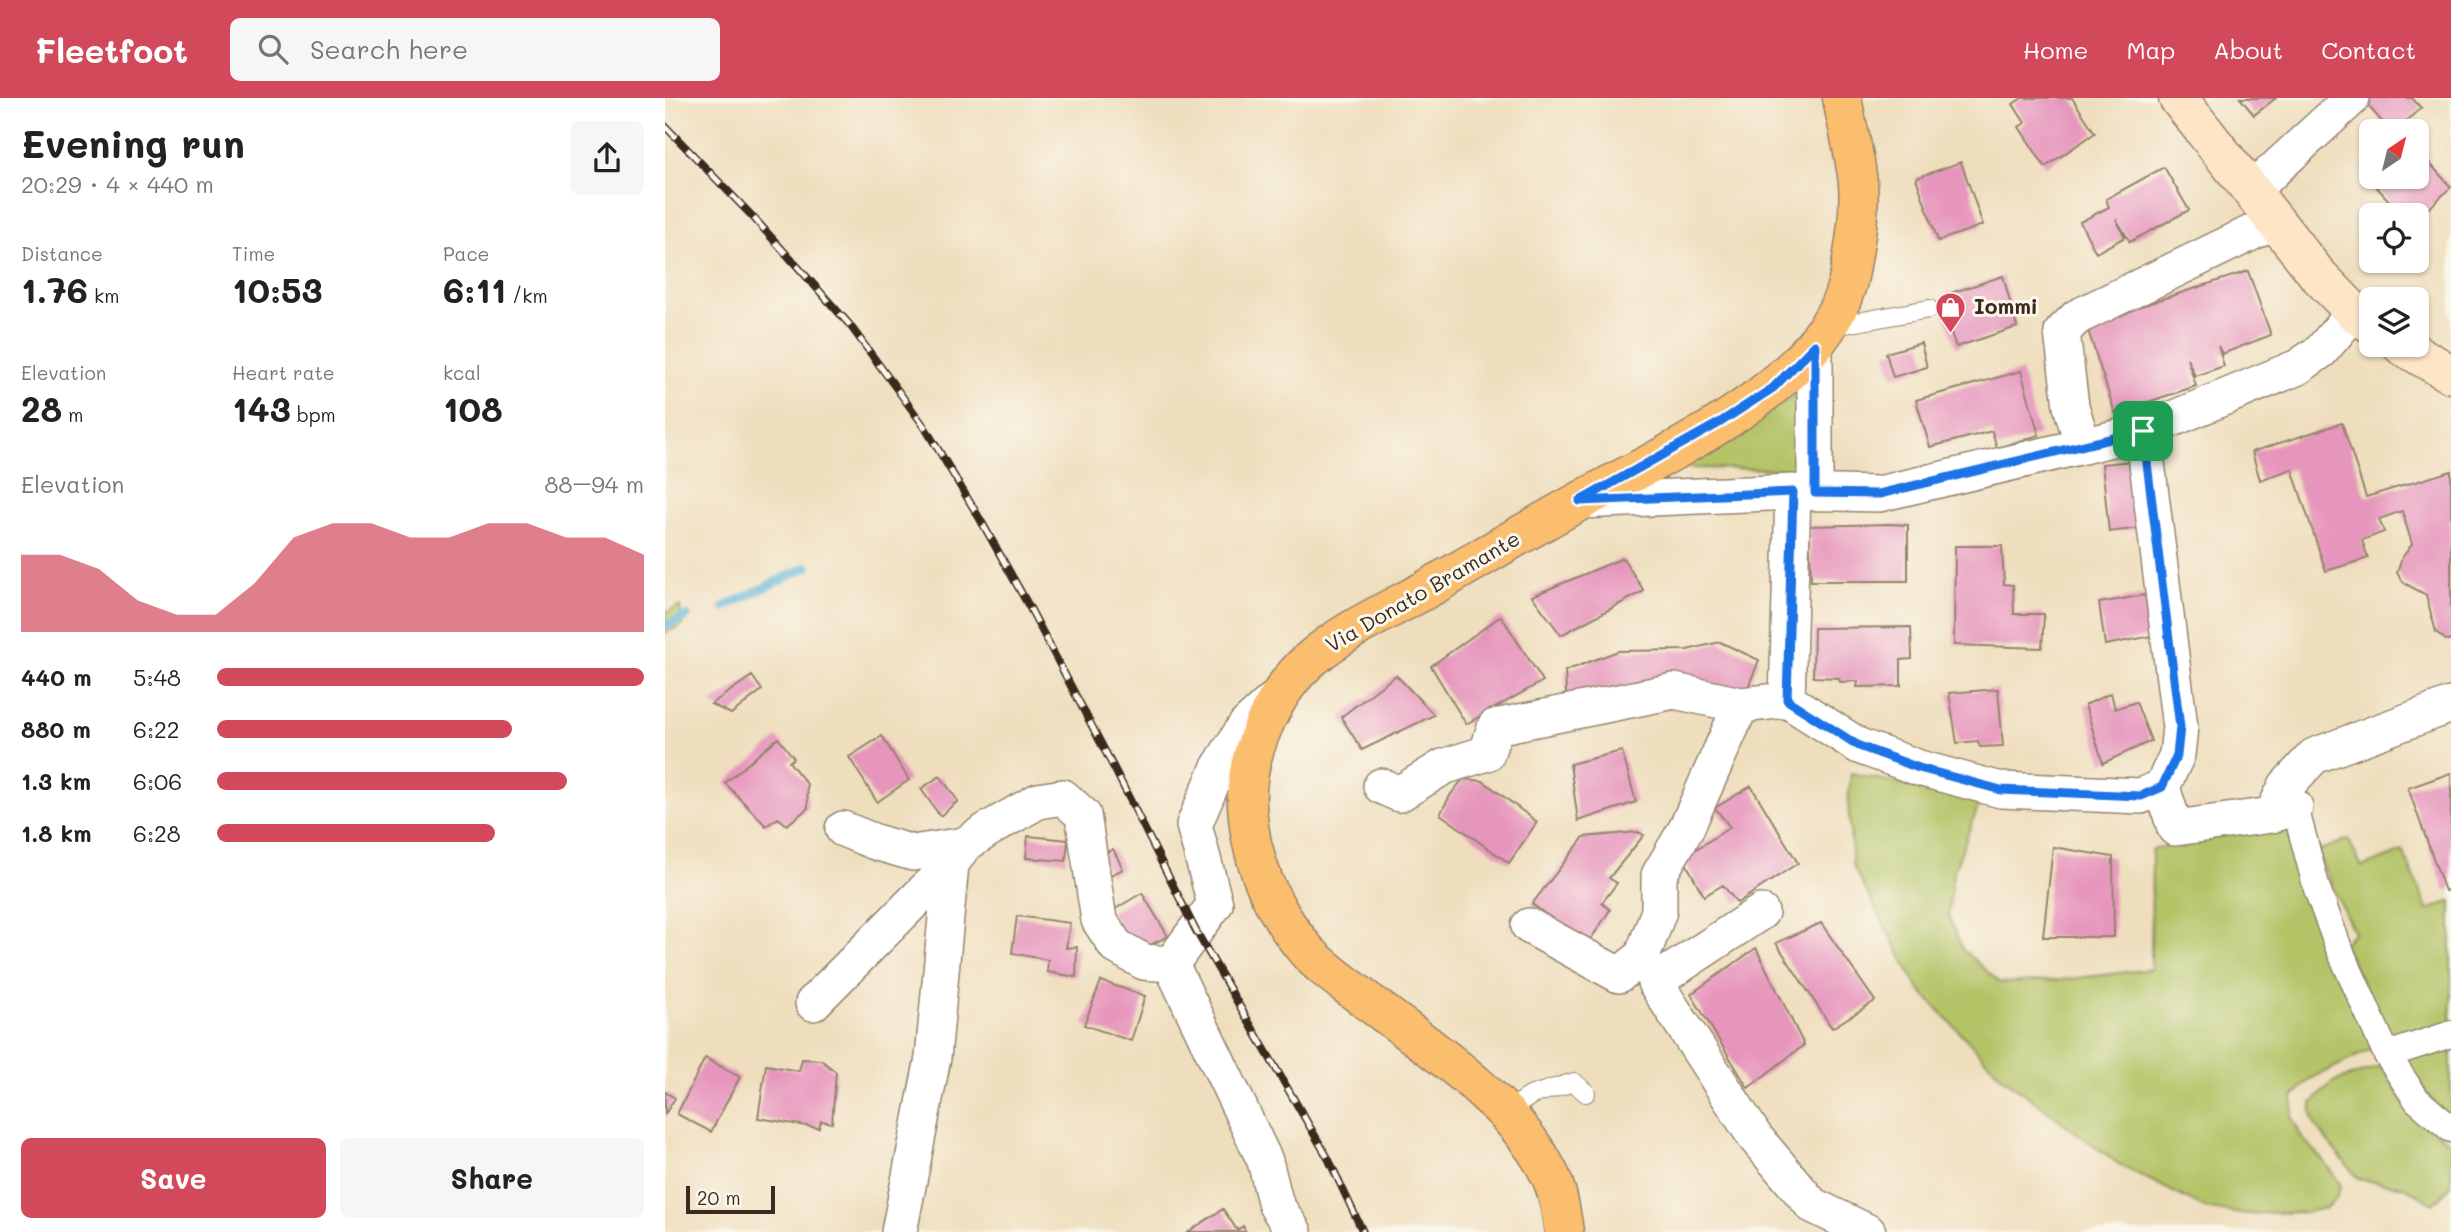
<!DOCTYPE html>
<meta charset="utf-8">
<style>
body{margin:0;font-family:Mali,sans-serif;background:#f6f6f6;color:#222;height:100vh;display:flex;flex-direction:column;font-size:26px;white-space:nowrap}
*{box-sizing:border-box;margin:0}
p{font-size:23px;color:#767676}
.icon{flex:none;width:38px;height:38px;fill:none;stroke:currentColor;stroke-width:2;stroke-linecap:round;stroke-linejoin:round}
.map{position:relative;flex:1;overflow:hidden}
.sheet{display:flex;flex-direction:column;background:#fff;width:665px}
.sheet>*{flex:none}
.needle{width:46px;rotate:35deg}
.tools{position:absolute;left:1694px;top:21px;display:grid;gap:14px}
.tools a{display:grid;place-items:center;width:70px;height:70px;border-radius:10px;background:#fff;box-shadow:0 2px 5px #0004;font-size:35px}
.scale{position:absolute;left:21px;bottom:18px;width:89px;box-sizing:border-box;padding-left:7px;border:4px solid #3b2a1e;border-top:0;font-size:19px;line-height:24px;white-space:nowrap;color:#3b2a1e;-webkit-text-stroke:5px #fbf7ec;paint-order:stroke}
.pin{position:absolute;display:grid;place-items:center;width:60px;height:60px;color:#fff;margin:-30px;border-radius:14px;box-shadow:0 4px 10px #0006}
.round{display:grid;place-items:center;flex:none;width:74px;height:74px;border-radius:10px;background:#f6f6f6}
.overview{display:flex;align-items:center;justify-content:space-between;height:119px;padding:0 21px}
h1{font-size:38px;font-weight:700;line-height:52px}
.figures{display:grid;grid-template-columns:repeat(3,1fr);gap:10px;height:119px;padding:7px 21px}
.figures div{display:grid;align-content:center}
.figures b{font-size:35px;font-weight:700}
.figures small{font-size:19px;font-weight:400}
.figures p{font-size:19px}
.chart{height:196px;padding:14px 21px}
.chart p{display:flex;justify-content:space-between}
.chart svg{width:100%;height:126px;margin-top:7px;fill:#d1495b;opacity:.7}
.button{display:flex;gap:14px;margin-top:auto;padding:14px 21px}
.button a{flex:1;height:80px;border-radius:10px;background:#d1495b;color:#fff;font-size:28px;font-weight:700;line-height:80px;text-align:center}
.button a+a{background:#f6f6f6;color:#222}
ul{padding:0 21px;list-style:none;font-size:23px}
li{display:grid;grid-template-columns:112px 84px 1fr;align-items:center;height:52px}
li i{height:18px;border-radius:9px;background:#d1495b}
header{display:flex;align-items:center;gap:42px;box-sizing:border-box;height:98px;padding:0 35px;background:#d1495b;color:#fff}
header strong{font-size:33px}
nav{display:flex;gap:38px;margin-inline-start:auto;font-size:24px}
.search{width:490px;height:63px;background:#f6f6f6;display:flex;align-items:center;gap:18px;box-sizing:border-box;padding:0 24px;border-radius:10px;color:#767676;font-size:26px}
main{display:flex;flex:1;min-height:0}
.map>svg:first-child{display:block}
.green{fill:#b3c366;stroke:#777642;stroke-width:2}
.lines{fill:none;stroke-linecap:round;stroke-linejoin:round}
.stream{stroke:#59b2d6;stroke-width:9}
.building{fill:#e695bc}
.service-casing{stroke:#95846e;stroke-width:20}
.pedestrian-casing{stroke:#95846e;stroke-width:29}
.minor-casing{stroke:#95846e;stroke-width:38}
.secondary-casing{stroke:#95846e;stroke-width:41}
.primary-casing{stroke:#95846e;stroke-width:41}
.service{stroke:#fff;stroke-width:18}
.pedestrian{stroke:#fff;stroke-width:26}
.minor{stroke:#fff;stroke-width:35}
.secondary{stroke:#fde5c5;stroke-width:38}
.primary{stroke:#fbbe6e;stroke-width:38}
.rail-casing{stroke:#3b2a1e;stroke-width:8}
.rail{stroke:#fbf7ec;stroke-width:5;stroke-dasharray:16;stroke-linecap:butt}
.route-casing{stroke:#fff;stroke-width:14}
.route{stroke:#1a73e8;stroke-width:9}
.labels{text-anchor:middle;stroke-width:6;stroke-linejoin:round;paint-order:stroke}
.poi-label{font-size:21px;font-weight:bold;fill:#3b2a1e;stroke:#fbf7ec;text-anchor:start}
.street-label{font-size:21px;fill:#3b2a1e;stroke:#fbf7ec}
</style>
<header>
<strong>Fleetfoot</strong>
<div class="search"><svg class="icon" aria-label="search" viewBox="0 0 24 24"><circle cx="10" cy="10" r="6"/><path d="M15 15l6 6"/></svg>Search here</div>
<nav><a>Home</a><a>Map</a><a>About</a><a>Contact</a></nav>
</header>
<main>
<section class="sheet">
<div class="overview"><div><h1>Evening run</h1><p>20:29 · 4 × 440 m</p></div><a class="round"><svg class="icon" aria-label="share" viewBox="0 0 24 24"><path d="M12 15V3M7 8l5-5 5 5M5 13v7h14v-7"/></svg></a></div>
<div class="figures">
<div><p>Distance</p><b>1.76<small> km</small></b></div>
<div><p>Time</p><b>10:53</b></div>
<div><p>Pace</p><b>6:11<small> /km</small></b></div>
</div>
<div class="figures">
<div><p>Elevation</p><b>28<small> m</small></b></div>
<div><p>Heart rate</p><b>143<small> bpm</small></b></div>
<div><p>kcal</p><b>108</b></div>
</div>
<div class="chart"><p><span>Elevation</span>88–94 m</p>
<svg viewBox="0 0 160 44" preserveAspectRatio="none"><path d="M0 44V17L10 17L20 22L30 33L40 38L50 38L60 27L70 11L80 6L90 6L100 11L110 11L120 6L130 6L140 11L150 11L160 17V44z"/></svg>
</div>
<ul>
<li><b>440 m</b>5:48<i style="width:100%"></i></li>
<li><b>880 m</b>6:22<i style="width:69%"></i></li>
<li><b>1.3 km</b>6:06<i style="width:82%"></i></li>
<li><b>1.8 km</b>6:28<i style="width:65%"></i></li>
</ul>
<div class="button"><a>Save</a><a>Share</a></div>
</section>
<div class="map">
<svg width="1786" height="1134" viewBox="0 0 1786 1134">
<rect width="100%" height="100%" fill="#fbf7ec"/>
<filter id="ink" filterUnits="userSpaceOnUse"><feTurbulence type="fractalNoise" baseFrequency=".0143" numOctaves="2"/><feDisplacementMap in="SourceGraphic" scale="14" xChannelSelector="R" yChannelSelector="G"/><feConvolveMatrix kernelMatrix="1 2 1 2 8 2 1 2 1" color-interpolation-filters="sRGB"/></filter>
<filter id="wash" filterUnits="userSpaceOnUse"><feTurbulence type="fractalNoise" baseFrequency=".00686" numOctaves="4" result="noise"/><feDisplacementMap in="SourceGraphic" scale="28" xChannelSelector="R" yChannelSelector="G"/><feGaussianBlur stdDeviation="1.57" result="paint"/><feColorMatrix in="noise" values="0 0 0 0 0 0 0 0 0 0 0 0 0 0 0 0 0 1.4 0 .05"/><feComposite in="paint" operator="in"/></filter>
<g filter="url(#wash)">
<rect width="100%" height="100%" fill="#efdebd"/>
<path class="green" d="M1132,296L1130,371L1018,370Z
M15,508L18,527L0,535V515Z
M1186,675L1315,704L1288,775L1283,817L1297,851L1335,885L1396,882L1486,871L1487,752L1618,718L1661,849L1709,950L1645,981L1628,999L1627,1020L1637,1040L1656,1060L1676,1087L1671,1101L1660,1110L1642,1114L1575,1116L1540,1110L1455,1067L1336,978L1253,890L1188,768L1183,704Z
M1683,741L1697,769L1738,753L1763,812L1786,803V928L1727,945L1678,846L1689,834L1651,754Z
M1786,944V1024L1730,958Z
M1717,968L1745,1014L1786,1045V1088L1768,1106L1740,1089L1693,1081C1683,1066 1653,1036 1648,1022C1646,1016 1647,1010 1647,1005L1668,984Z"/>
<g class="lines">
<path class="stream" d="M59,509L142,469
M0,528L22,518"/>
</g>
<g id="blocks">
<path class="building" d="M1357,0H1407L1430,35L1380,69L1354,29L1360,25L1348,6Z
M1575,0H1611L1589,17Z
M1702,0H1747L1756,10L1730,33H1725L1699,3Z
M1752,51L1786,89L1752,122V117H1737L1698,74L1706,66V79H1752Z
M1296,64L1318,127L1273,143L1251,80Z
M1499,69L1524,112L1465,144L1451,121L1460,139L1431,155L1415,124L1444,109L1441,101Z
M1583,173L1606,237L1557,256L1553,248L1559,268L1530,278L1522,260L1531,288L1450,315L1421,226Z
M1338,178L1352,229L1291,249L1279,214L1283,196Z
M1256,245L1262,269L1228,279L1221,255Z
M1356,273L1374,337L1332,350L1327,333L1265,349L1251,302Z
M1677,325L1701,399L1786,373V542H1781L1771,534L1761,497L1739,485L1732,475L1737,460L1747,446L1737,413L1714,421L1719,434L1697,442L1703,460L1661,473L1627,371L1595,382L1587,354Z
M1468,363L1477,430L1444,434L1437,366Z
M1225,426L1243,427V483H1146L1144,428Z
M1290,448H1337L1339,486L1348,487L1349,516H1379L1377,550L1289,547Z
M958,460L979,493L896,537L867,498Z
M1480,497L1487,538L1440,547L1434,505Z
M836,518L878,583L801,626L766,568Z
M1246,529L1247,561L1236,562V588L1192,589L1193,583L1175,584L1174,580L1148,579L1149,530Z
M1055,544L1094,562L1076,607L902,615L900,573L953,553L1022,552Z
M731,577L769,617L697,652L676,619Z
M87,578L97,592L66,616L46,606Z
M1333,591L1338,648L1315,649L1313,643L1292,645L1284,595Z
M1446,595L1450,611L1471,604L1486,643L1438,665L1420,607Z
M217,638L244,682L212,704L184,659Z
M113,640L129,660L124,664L142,686L143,710L122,727L113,720L101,728L60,685Z
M957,653L971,704L913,723L905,666Z
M1786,675V791L1780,793L1743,690Z
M275,678L293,703L275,718L256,691Z
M798,681L818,683L872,724L844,765L775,716L786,696Z
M1086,688L1133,765L1072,805L1058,787L1039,798L1018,760L1065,729L1050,710Z
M973,734L979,737L944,780L952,785L937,805L945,812L922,847L867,806L919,739Z
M363,738L403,742L401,763L361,760Z
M1388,749L1448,759L1449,839H1378Z
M448,751L458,771L446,777L434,758Z
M477,795L503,838L470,855L445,814Z
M352,818L405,825L401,850L412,849L411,879L382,874L383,862L347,855Z
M1156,825L1210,903L1167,930L1111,845Z
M1091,850L1139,947L1083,990L1026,896Z
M436,883L480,898L466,943L419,927Z
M40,960L75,979L46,1034L12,1016Z
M137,961L156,962L171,974L167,1025L156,1023L154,1030L93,1020L101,967L134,973Z
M0,994L10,1000L0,1016Z
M558,1111L572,1132L578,1128L581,1134H523Z"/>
</g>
</g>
<g filter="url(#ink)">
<use href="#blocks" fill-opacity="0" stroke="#95846e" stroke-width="2"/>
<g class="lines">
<defs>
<path id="service" d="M1164,229L1264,211
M839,1015L867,997L909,984L921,995"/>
<path id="pedestrian" d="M1630,709L1652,791L1673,848L1722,957L1786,936
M1722,957L1752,1002L1786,1031"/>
<path id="minor" d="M1587,92L1687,0
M1150,247V395
M1418,348L1406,308L1397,234L1412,219L1611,123
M915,403L1128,394L1214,396L1418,348L1478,333L1633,269L1656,253L1689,214
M1122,602L1194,648L1254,670L1336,692L1476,698L1497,689L1512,657L1515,629L1478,333
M716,688L734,696L778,669L822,655L830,629L1009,593L1076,607L1122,602L1128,394
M1497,689L1510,730L1607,717L1630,709
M1607,717L1621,688L1649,658L1786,607
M178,731L210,744L248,755L299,747
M1096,814L990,884L1090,1039L1147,1107L1203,1134
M864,828L954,877L977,859L994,813V777L1021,731L1076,607
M506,866L600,1063L611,1107L629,1134
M148,905L286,766L299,747L324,731L373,703L398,699L418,717L434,822L451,848L479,864L506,866L550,806L529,727L553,671L581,627L607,603
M234,1134L268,960L286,766"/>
<path id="secondary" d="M1513,0L1652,176L1689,214L1706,226
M1736,247L1786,276"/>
<path id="primary" d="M899,1134C896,1113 893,1092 883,1073C846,1002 764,949 701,902C681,886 656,870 640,851C605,809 585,762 582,708C579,657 608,593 647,560C681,531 723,513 762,491C814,461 866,430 919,401C1007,352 1151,291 1182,187C1185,177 1186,166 1188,156C1192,132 1195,110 1193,85C1190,57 1182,28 1177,0"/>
</defs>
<use href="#service" class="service-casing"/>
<use href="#pedestrian" class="pedestrian-casing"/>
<use href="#minor" class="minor-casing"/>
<use href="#secondary" class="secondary-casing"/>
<use href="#primary" class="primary-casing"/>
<use href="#service" class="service"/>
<use href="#pedestrian" class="pedestrian"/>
<use href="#minor" class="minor"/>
<use href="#secondary" class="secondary"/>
<use href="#primary" class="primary"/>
<defs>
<path id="rail" d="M0,28L88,119L184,226L259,328L315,421L366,512L450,672L531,833L663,1060L698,1134"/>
</defs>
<use href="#rail" class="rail-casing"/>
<use href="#rail" class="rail"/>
</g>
</g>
<g class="lines" filter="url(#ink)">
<defs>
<path id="route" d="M1150,247V395L1214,396L1478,333L1515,629L1512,657L1497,689L1476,698L1336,692L1254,670L1194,648L1122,602L1128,394L915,403L1054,325L1108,290Z"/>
</defs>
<use href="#route" class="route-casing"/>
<use href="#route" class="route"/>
</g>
<defs>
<symbol id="shop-pin" viewBox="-11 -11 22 30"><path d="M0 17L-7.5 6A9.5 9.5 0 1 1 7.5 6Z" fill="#d1495b" stroke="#fbf7ec"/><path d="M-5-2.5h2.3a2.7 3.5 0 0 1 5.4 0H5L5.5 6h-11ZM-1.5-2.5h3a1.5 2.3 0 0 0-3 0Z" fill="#fff"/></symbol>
</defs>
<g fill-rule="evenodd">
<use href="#shop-pin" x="1268" y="192" width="35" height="47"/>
</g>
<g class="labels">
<g class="poi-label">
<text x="1309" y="216">Iommi</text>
</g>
<g class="street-label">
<text transform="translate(758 494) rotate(-30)" y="7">Via Donato Bramante</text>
</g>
</g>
</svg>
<div class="tools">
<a><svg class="needle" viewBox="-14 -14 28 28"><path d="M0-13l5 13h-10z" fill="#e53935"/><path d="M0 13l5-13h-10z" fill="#767676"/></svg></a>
<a><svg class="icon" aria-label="locate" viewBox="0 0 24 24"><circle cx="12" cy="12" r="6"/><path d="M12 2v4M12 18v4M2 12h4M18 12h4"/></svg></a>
<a><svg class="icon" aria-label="layers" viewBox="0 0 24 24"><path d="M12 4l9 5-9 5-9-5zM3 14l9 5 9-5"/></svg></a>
</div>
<div class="scale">20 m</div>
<div class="pin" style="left:1478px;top:333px;background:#1e9e55"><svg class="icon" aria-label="arrive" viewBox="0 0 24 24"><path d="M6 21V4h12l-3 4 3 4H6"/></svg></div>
</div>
</main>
